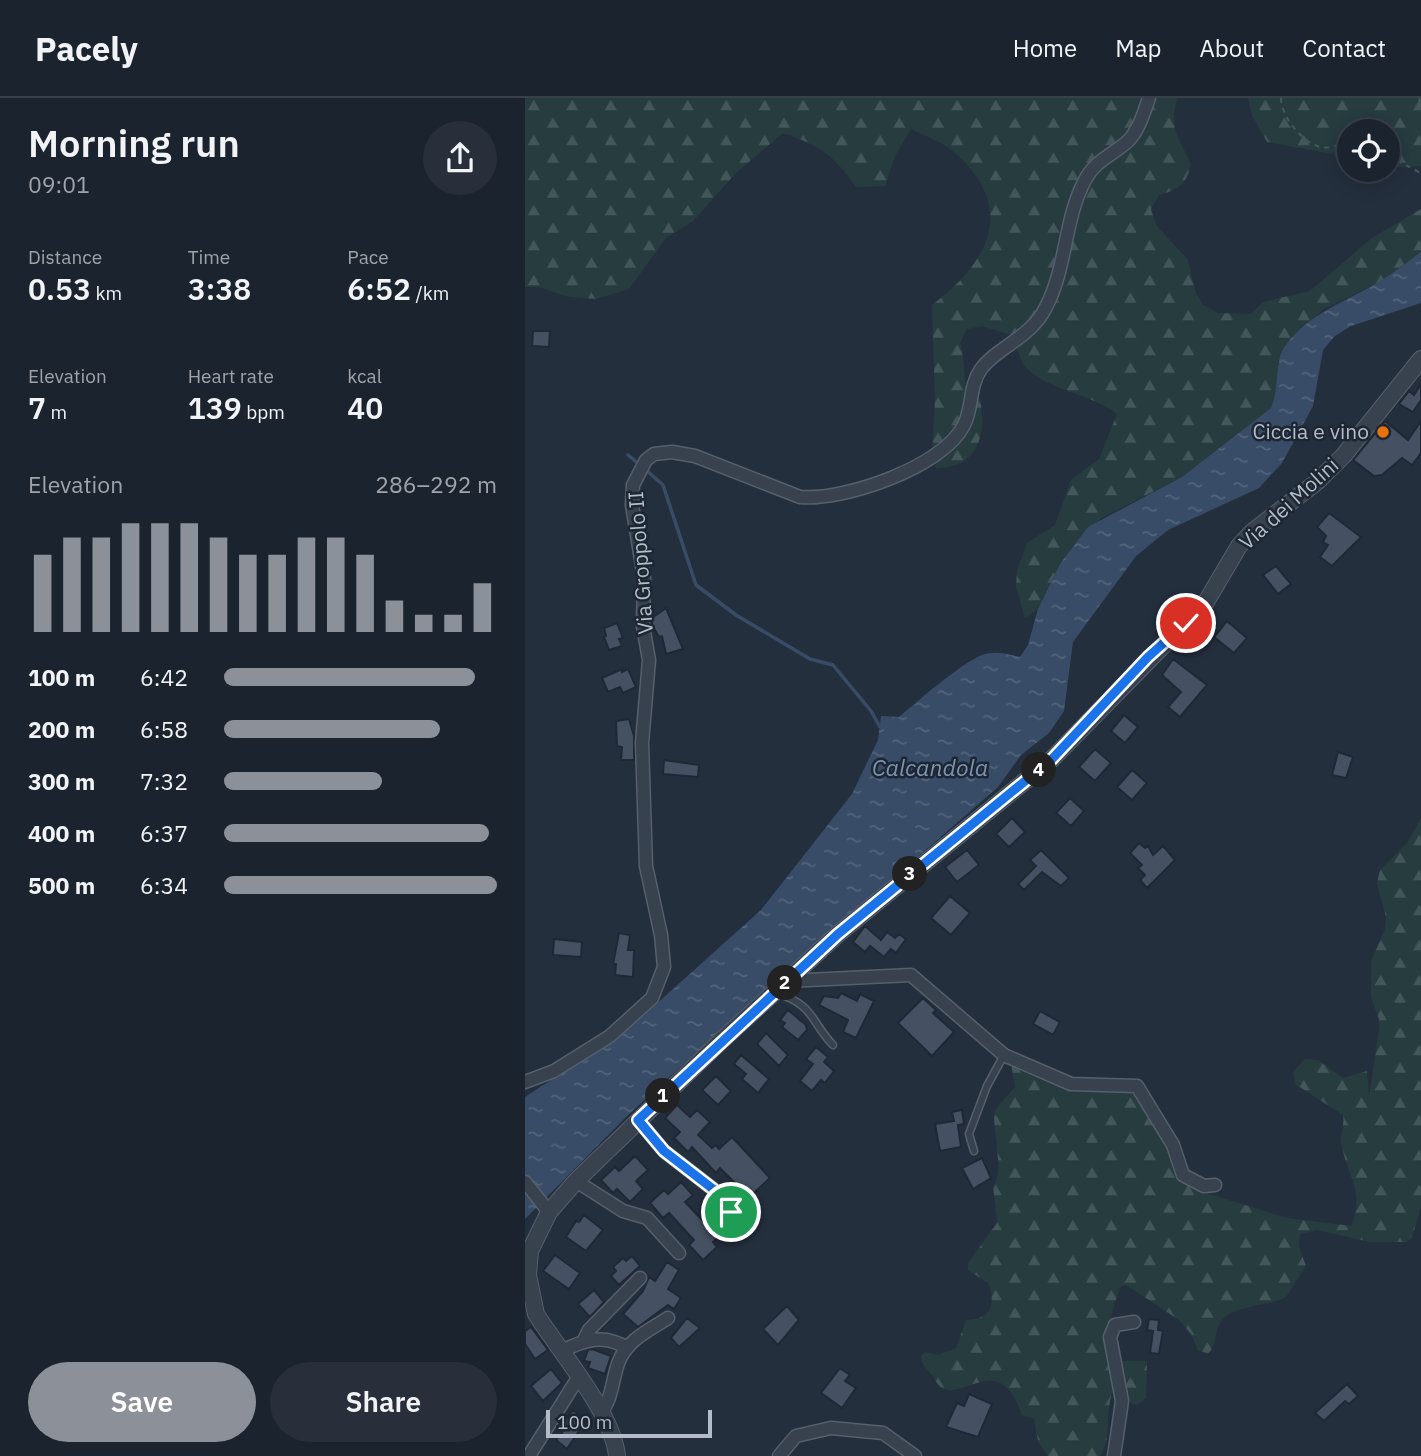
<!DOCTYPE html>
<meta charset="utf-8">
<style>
body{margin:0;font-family:"IBM Plex Sans",sans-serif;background:#282f3a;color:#f1f3f6;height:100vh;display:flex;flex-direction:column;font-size:26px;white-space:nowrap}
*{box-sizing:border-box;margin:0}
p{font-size:23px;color:#a0a4aa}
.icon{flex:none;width:38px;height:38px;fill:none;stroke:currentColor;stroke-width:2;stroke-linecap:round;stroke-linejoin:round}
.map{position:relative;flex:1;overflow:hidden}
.panel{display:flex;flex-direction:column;background:#1b232e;width:525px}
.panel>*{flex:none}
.tools{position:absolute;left:812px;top:21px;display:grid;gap:14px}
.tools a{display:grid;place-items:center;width:63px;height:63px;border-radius:50%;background:#1b232e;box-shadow:0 4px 18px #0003,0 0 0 2px #39404a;font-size:35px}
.scale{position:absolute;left:21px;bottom:18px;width:166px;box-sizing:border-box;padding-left:7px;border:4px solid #b4bcc9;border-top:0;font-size:19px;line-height:24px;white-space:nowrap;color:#b4bcc9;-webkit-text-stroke:5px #1d2633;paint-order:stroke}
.pin{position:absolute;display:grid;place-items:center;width:60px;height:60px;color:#fff;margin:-30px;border:4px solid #fff;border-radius:50%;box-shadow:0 2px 7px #0007}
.km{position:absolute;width:35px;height:35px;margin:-18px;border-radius:50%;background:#222;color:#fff;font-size:19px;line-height:35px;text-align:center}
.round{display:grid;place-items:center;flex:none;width:74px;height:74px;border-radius:37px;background:#282f3a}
.overview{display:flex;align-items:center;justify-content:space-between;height:119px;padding:0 28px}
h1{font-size:38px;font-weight:600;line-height:52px}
.figures{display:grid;grid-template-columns:repeat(3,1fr);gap:10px;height:119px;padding:7px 28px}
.figures div{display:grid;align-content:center}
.figures b{font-size:30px;font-weight:600}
.figures small{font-size:19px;font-weight:400}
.figures p{font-size:19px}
.chart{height:196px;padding:14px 28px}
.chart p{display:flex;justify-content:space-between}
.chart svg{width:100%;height:126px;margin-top:7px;stroke:#8c9099;stroke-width:6}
.button{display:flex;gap:14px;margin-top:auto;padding:14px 28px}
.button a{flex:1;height:80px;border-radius:42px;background:#8c9099;color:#fff;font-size:28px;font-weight:600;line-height:80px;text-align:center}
.button a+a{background:#282f3a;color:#f1f3f6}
ul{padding:0 28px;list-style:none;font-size:23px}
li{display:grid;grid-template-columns:112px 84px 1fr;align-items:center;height:52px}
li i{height:18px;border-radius:9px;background:#8c9099}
header{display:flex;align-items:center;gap:42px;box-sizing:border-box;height:98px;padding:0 35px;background:#1b232e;border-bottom:2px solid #39404a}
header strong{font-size:33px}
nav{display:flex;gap:38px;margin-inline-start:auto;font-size:24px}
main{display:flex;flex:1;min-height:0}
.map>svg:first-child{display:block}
.forest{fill:url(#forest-firs)}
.water{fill:url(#water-ripples)}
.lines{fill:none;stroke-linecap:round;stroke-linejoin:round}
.stream{stroke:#394c67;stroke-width:3.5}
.building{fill:#455162;stroke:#1f2835;stroke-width:2}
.service-casing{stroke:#565f6c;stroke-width:9}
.minor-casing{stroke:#565f6c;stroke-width:15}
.tertiary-casing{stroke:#565f6c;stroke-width:18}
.path{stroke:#44595c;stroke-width:2;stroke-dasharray:5 5;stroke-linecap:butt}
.service{stroke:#38414e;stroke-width:6}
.minor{stroke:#38414e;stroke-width:12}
.tertiary{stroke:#38414e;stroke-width:16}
.route-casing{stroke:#fff;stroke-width:14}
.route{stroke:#1a73e8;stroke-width:9}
.food-dot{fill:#e8710a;stroke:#1d2633;stroke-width:2.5}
.labels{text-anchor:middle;stroke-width:5;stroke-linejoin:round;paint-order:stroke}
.poi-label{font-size:21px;fill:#b4bcc9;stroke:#1d2633;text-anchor:end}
.street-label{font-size:21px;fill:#b4bcc9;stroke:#1d2633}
.water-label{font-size:23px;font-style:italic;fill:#7c92b1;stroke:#1d2633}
</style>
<header>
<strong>Pacely</strong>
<nav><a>Home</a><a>Map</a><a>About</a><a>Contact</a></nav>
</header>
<main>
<section class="panel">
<div class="overview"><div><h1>Morning run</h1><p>09:01</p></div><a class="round"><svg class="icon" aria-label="share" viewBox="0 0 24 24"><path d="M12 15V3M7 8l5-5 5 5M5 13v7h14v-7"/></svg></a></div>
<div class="figures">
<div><p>Distance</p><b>0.53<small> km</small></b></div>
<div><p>Time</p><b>3:38</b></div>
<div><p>Pace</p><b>6:52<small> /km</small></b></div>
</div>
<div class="figures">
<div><p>Elevation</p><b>7<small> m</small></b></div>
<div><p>Heart rate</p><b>139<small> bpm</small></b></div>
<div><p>kcal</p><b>40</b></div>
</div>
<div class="chart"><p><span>Elevation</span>286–292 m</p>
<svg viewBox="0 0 160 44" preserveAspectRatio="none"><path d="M5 44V17M15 44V11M25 44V11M35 44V6M45 44V6M55 44V6M65 44V11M75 44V17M85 44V17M95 44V11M105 44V11M115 44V17M125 44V33M135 44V38M145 44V38M155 44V27"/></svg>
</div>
<ul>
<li><b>100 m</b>6:42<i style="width:92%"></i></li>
<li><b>200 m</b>6:58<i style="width:79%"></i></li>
<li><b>300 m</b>7:32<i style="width:58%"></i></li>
<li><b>400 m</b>6:37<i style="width:97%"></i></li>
<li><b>500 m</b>6:34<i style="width:100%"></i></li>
</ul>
<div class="button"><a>Save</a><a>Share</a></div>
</section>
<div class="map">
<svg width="896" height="1358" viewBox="0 0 896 1358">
<defs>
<pattern id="forest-firs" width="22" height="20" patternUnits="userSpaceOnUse" patternTransform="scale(1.75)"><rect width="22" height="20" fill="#263c3f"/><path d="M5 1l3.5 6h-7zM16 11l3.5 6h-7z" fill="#435659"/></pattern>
<pattern id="water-ripples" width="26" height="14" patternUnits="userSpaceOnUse" patternTransform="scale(1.75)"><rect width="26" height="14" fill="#394c67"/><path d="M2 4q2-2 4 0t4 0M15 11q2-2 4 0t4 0" fill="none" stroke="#53647b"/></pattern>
</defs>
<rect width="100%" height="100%" fill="#242f3e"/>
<path class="forest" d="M0,0H652C644,32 653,38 666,66C662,86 653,92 634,97L626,111L631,127L663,162L670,193L678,207L693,215L726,216L738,204L785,193L847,140L896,111V154L856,183L797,212L753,264V295L746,310L657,379L576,420L535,466L513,511L500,520L491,489L492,473L502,445L530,427L546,382L574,361L592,316C568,296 519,292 499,267C494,260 492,246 486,237L457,228L442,231L435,245C440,261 438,276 442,292L455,301C462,337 453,370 411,370L407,354L410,302L407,207C464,164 493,110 429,54C418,44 400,38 386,31L370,58L360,88L331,89C309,57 294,47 258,35L211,75L168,123L141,140L104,191L71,201L44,199L14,189H0Z
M723,0H896V68L863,70V33H824V59L742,44L727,17Z
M896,720V1109L887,1140L882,1144H845L792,1132L775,1136L774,1149L781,1168L761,1199C743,1209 712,1206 698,1221C688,1232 693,1246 683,1256L673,1252L666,1236L654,1222L601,1187L595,1189L580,1238L585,1257L597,1263H622L621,1300L612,1307L607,1306L600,1295L588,1293C579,1313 588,1341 575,1358H523L513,1344L509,1321L497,1317C475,1251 439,1303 417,1290C412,1287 410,1281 407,1277C401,1270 397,1267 396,1258L400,1254L413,1257L431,1250L441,1222C465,1222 472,1207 463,1185L443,1172V1165L472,1125L468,1088C479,1077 469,1035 469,1018L470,1012L490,989L486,966L548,992L610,994L645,1047L658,1082L668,1091L762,1120L826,1128C841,1094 821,1076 816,1044C815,1034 820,1026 818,1017L770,986L768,974L780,961L793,962L818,980L842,973L844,999L854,932V921L846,899V863L860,832L861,819L852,785L855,772L882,745Z"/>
<path class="water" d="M896,154V205L826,228L810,238L798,252L788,308L757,365L734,390L643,432L611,458L548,544L539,613L524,635L496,657L473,689L231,900L102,1018L0,1121V999L99,935L236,812L327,696L353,642L356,618L374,619C396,601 432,568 457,557C469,552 483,556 495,559L503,547L513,511L535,466L563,429L657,379L746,310C755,290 749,263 760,248C785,214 823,203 857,182C870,174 883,163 896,154Z"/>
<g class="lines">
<path class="stream" d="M103,357L115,367
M121,372L138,387L171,487L211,517L285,561L308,567L346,613L355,629"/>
</g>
<path class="building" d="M8,233H25L24,249L7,248Z
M896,286V302L888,314L874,306L884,293L889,297Z
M860,323L883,342L896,323V355L887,367L877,360L857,377L849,378L828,362Z
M804,415L836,439L807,468L795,459L803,447L798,444L801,438L792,429Z
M751,468L766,486L753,496L738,477Z
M141,510L158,551L141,556L137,538L134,539L127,527V520Z
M702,523L722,540L709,555L689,539Z
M92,525L98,540L94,541L97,548L84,552L79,539L81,538L79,530Z
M648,561L682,587L655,619L643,609L656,594L637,577Z
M97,571V574L103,571L111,589L98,595L95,589L83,594L77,580Z
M599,617L613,629L600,645L586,633Z
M104,621L109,638V662H96L97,649L92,648L91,623Z
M570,651L586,665L570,683L554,669Z
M813,654L828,659L821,680L807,677Z
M139,662L174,667L173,679L138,676Z
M607,672L622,685L607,702L592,689Z
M545,700L559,713L546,728L531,715Z
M487,720L500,734L484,749L471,736Z
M614,745L620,750L623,748L628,757L638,748L650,762L622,790L615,782L620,777L613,770L617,767L605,755Z
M442,752L454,767L432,784L420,769Z
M516,752L544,780L536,788L517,774L499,792L493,786L511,768L505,762Z
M425,798L445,815L426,837L406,820Z
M340,828L356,842L362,834L370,840L374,836L381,841L371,855L366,851L359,859L345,848L340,854L328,844Z
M94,835L105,837L103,852H109L108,879L90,877L91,866H88Z
M29,841L57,844L56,859L28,857Z
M316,895L332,903L335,896L349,903L331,940L318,934L323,922L294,907L299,898L313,900Z
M398,900L411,912L408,915L429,934L407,958L373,925Z
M263,912L281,927L282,932L273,942L257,929L260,925L255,922Z
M515,913L535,924L528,937L508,926Z
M241,935L263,957L254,968L232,946Z
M291,949L303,959L299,964L309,973L300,985L296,982L287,993L275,983L288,966L281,961Z
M216,957L244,981L233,995L217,981L221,976L209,966Z
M191,978L206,993L193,1007L177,992Z
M152,1007L165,1019L172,1012L185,1024L173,1037L187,1050L191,1047L194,1051L207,1039L245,1080L218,1105L204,1091L210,1085L195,1070L191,1075L167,1049L163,1054L149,1040L155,1034L140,1020Z
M437,1012L439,1026L433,1027L436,1049L415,1053L410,1026L429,1023L427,1014Z
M110,1058L123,1072L111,1083L118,1091L105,1104L92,1091L88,1095L76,1082L90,1069L94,1073Z
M457,1060L466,1080L448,1091L437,1070Z
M156,1084L168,1097L160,1104L181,1126L189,1119L201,1133L188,1144L192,1149L178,1162L164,1147L169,1142L144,1115L138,1120L125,1105L139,1092L143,1096Z
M59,1117L78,1132L61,1153L41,1139L51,1123L54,1124Z
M30,1157L55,1175L44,1191L18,1173Z
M107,1158L115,1168L94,1187L86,1178L91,1173L88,1169L98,1160L101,1163Z
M142,1164L154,1172L143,1191L156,1200L149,1211L143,1207L113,1229L98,1216L118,1193L124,1179L130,1183Z
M69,1192L79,1204L65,1219L53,1206Z
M262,1208L274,1222L253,1247L238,1231Z
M162,1220L175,1230L154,1249L146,1240Z
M624,1221L634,1222L633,1232L638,1233L634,1256L625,1255L628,1233L622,1232Z
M6,1229L23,1252L10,1261L0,1246V1233Z
M67,1251L86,1258L80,1276L63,1270L65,1264L59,1263L63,1252Z
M315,1270L325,1277L320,1283L331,1290L317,1310L296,1295Z
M26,1271L37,1285L18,1303L6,1288Z
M822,1286L833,1298L824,1306L820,1303L799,1323L790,1315Z
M444,1296L467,1306L453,1339L421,1329L432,1305L439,1308Z
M48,1312L61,1322L42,1351L31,1342L39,1332L35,1328Z"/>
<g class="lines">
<defs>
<path id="service" d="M251,895C290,907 285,923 308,947
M449,1053L444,1036L462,988L479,957"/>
<path id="minor" d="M262,883L386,877L479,957L546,986L612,988L648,1047L658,1077L679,1088L690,1087
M0,984L29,973L85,938L127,900L139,869L136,837L121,768L117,645L124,562L118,528L119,480L107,407L108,387L121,362L129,356L147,354L170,358L275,399C319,403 418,369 439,327C448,309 444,288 456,271C472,249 506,240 521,209C542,169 539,121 560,82C570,62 588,57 603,43C614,32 619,14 624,0
M113,1022L139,1053L188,1091L206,1114
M51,1083L98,1113L122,1120L154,1155
M0,1084L24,1114
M59,1242L64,1232L115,1180
M37,1253C59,1242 79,1235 102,1250
M76,1314C88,1300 87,1280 94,1263C103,1241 125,1232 143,1220
M4,1358L53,1280
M254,1358L271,1338L306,1330L358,1335L390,1358
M589,1358L597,1303L585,1239L590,1227L609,1224"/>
<path id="tertiary" d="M92,1358C88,1315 35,1254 11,1216L3,1177L5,1153L24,1114L51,1083L197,942L313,836L527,661L681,504L714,448L727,434L793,383L819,357L896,261"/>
</defs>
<use href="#service" class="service-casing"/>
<use href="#minor" class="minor-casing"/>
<use href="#tertiary" class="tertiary-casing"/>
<path class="path" d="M756,0C756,18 777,45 796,49C804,51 816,46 824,46
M894,0L896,6
M863,58L896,75"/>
<use href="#service" class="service"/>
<use href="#minor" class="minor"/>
<use href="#tertiary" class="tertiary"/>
</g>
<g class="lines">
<defs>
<path id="route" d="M206,1114L188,1091L139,1053L113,1022L313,836L527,661L623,559L661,525"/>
</defs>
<use href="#route" class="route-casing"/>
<use href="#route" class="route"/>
</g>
<circle class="food-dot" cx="858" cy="334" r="7"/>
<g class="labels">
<g class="poi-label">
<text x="844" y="341">Ciccia e vino</text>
</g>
<g class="street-label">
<text transform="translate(764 406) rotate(-42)" y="7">Via dei Molini</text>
<text transform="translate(116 465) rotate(-94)" y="7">Via Groppolo II</text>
</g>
<g class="water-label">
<text x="405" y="678">Calcandola</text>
</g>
</g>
</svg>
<div class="tools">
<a><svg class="icon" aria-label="locate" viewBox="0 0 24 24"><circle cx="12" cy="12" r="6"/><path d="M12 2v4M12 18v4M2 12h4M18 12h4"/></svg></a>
</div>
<div class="scale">100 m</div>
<div class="pin" style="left:206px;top:1114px;background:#1e9e55"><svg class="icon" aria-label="arrive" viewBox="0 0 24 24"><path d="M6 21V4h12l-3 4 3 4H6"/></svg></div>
<div class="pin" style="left:661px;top:525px;background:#d93025"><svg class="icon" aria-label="check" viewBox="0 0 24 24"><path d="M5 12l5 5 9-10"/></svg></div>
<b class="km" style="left:138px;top:998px">1</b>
<b class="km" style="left:260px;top:885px">2</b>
<b class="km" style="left:385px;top:776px">3</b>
<b class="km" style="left:514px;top:672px">4</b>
</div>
</main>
